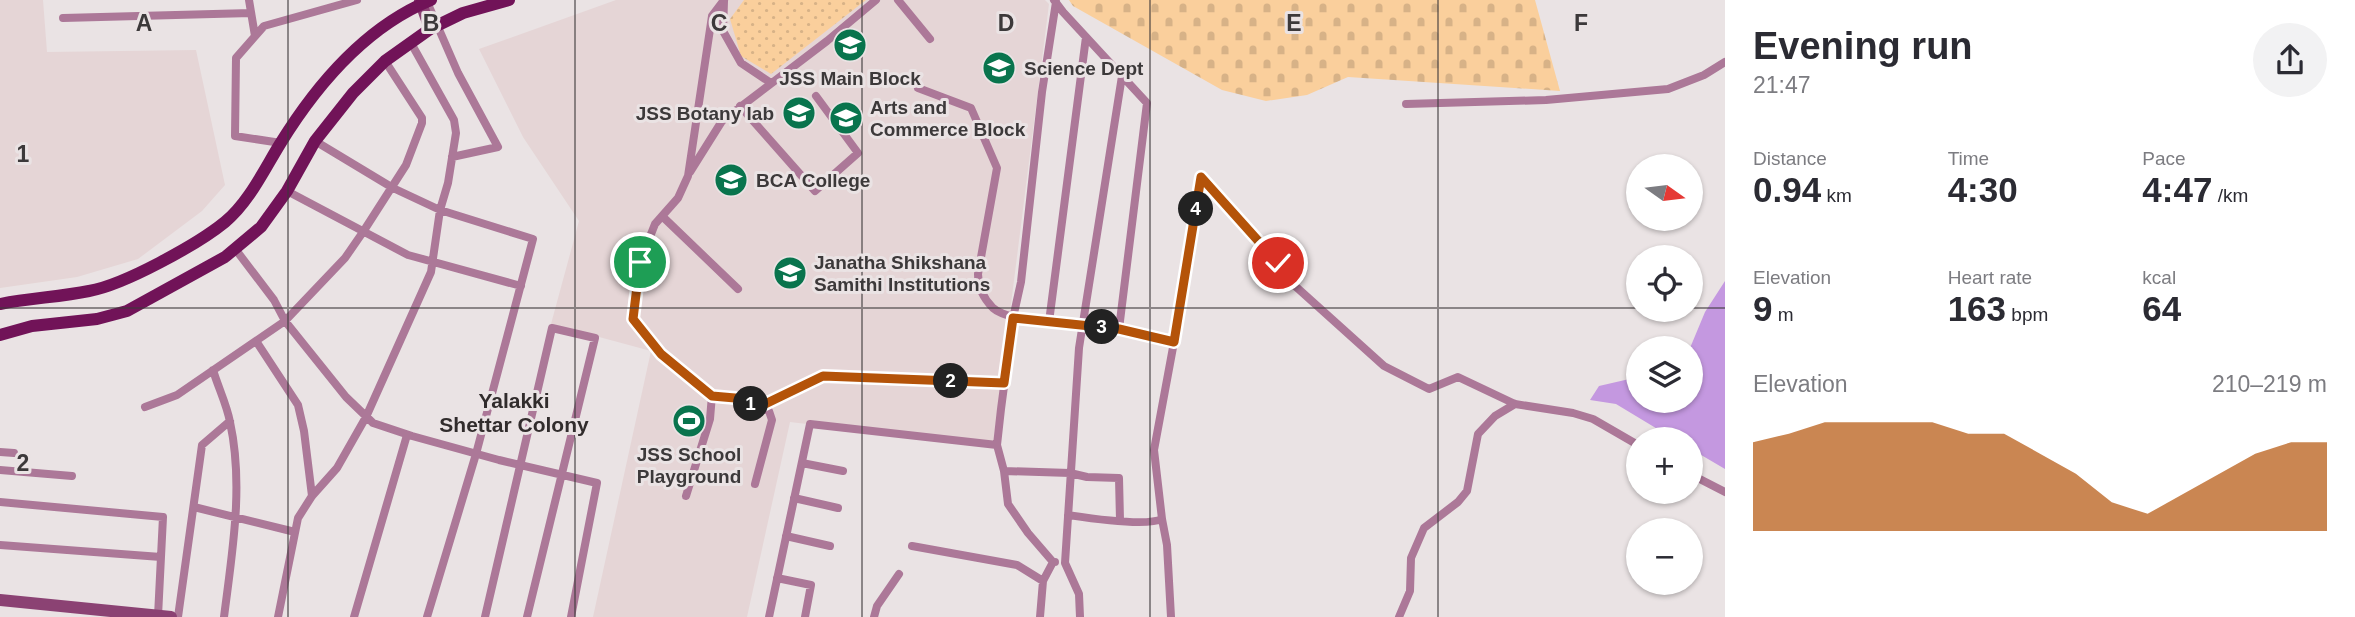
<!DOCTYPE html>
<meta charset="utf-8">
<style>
body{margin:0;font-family:Helvetica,sans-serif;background:#f2f2f3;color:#2b2b33;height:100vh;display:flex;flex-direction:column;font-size:26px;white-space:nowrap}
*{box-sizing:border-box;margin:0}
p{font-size:23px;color:#7c7c81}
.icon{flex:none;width:38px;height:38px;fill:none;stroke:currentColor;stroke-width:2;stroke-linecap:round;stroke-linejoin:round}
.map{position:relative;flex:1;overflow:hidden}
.sheet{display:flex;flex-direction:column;background:#fff;width:630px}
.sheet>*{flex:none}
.needle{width:46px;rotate:104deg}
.fabs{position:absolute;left:1626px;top:154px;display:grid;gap:14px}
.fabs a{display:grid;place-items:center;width:77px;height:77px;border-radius:50%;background:#fff;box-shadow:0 2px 5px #0004;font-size:35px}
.pin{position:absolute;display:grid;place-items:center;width:60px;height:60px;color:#fff;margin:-30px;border:4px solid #fff;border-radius:50%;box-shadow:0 2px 7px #0007}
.km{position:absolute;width:35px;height:35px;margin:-18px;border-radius:50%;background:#222;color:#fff;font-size:19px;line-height:35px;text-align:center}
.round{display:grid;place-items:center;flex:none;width:74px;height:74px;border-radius:37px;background:#f2f2f3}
.head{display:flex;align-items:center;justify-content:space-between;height:119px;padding:0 28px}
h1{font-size:38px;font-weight:700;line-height:52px}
.metrics{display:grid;grid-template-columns:repeat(3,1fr);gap:10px;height:119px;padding:7px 28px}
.metrics div{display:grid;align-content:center}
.metrics b{font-size:35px;font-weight:700}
.metrics small{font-size:19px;font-weight:400}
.metrics p{font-size:19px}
.chart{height:196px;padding:14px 28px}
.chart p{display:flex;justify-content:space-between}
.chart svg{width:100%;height:126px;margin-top:7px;fill:#b45309;opacity:.7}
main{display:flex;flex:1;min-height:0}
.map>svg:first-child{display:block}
.built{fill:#e5d5d6}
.green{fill:url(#green-dots)}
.cemetery{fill:url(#cemetery-stones)}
.water{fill:#c498e0}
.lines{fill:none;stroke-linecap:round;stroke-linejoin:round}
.street{stroke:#ac7898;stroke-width:8}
.secondary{stroke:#8b4273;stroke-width:12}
.primary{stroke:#711358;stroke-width:12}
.route-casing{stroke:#fff;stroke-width:14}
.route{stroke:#b45309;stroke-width:9}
.grid{fill:none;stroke:#3c393a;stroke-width:2;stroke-opacity:0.55}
.labels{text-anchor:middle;stroke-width:6;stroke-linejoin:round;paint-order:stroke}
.poi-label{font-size:19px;font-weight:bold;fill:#3c393a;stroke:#eae3e4;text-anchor:start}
.neighbourhood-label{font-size:21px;font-weight:bold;fill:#312c2c;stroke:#eae3e4}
.grid-label{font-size:23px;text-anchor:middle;font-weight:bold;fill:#3c393a;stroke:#eae3e4;stroke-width:6;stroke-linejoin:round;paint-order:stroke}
</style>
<main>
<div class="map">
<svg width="1725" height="617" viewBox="0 0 1725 617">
<defs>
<pattern id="green-dots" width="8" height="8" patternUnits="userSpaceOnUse" patternTransform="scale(1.75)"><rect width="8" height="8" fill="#facf9c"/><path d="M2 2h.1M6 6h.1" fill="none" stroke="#d7b287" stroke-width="1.8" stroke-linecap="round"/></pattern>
<pattern id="cemetery-stones" width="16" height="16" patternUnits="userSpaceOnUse" patternTransform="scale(1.75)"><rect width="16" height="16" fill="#facf9c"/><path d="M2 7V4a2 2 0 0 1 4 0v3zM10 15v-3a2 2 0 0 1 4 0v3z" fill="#d7b287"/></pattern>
</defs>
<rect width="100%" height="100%" fill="#eae3e4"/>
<path class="built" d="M0,0H43L47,52L196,50L225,185L202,211L138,259L77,277L0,288Z
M616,0H1045L1049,4L993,446L790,422L747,617H593L651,351L551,324L579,221L523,137L479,49Z"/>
<path class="green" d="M744,0H866L771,74L741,56L730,19Z"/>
<path class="cemetery" d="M1069,0H1535L1560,91L1348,77L1307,95L1266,101L1222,90L1073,6Z"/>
<path class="water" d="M1725,281V469L1691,449L1690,439H1674L1616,404L1590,400L1599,386L1638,377V401H1690V348L1705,312Z"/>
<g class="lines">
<path class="street" d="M249,0L255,36
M898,0L930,39
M724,1L723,31L741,63L771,83
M1056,2L1042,92L1021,282L1013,318L1001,409L997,445L1004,471L1070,473L1087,477L1119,478L1120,520
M428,4L458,73L498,147L452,157
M63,18L251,13
M918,88L971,108L997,168L978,274C978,287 983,298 993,308C1010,324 1093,327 1119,329L1147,103L1063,12L1054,0
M1406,104L1546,100L1668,89L1704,75L1725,62
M740,106L815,191L858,153L816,96
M315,141L393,188L440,210L533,239L476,454L427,617
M281,143L235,136L236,58L264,26L357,0
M690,172L722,121L827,41L876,0
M287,191L408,255L521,286
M662,216L738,289
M236,250L274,300L285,321L346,397L373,423L412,436L499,460L597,483L571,617
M1049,322L1086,37
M1119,329L1174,342L1201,177L1294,285L1384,366L1429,389L1458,377L1515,404L1573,413L1593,419L1638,445
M256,341L298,405L304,431L312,496
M213,370C218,387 227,405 230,422C244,486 232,553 224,617
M712,395L735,398L769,411L772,420L755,484
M145,407L177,395L285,321L345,258L363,232L406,165L422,123V118L385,61
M759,407L823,376L1005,383
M0,452L14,453
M802,463L843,471
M0,470L72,476
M1004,471L1008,504L1028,533L1053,562
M1690,474L1725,492
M686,496L710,419L712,395L661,353L633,319L640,262L655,224L678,198L688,176L712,16L724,0
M794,498L838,508
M0,502L163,517L158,616
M194,507L295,532
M1068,515C1088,518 1145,527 1162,519L1154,450L1174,342
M1162,519L1167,545L1171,617
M786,536L830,546
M0,545L161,557
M912,546L1017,565L1043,581
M777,578L811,585L805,617
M178,617L202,445L230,421
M278,617L298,518L312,496L337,468L366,417L431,272L440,210L448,183L456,133L454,120L411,43
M354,617L407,435
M485,617L552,328L595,338L527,617
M769,617L810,424L997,445
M874,617L877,606L899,574
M1040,617L1043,581L1053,562H1055
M1080,617L1079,594L1065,563L1079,348L1122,76
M1399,617L1410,591L1411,558L1424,528L1458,502L1467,491L1478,434L1495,416L1515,404"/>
<path class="secondary" d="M420,0L430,29
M0,600L171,617"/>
<path class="primary" d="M0,304C30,298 60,297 89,291C124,285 198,244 225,222C249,202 264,170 280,144C317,84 365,27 431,0
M0,335L32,326L97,319L127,311L225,257L261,227L287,191L315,141L353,93L385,61L430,29L463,13L509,0"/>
</g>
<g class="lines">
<defs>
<path id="route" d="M640,262L633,319L661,354L712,396L735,398L759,407L823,376L1004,383L1013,318L1119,329L1174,342L1201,177L1278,263"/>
</defs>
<use href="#route" class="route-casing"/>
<use href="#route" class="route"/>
</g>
<path class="grid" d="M288,0V617M575,0V617M862,0V617M1150,0V617M1438,0V617M0,308H1638M1690,308H1725"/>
<defs>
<symbol id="university-disc" viewBox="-11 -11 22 22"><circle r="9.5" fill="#09744d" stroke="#eae3e4"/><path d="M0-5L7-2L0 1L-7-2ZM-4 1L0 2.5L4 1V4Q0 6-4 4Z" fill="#fff"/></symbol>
<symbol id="stadium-disc" viewBox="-11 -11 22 22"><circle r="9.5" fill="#09744d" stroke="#eae3e4"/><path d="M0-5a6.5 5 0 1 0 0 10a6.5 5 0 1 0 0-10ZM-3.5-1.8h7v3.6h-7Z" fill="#fff"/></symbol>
</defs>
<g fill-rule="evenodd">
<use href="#university-disc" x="831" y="26" width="38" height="38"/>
<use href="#university-disc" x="980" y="49" width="38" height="38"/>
<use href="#university-disc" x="780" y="94" width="38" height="38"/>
<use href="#university-disc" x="827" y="99" width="38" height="38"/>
<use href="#university-disc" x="712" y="161" width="38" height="38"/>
<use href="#university-disc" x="771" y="254" width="38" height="38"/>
<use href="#stadium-disc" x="670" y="402" width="38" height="38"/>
</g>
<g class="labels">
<g class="poi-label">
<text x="1024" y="75">Science Dept</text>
<text x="850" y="85" text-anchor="middle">JSS Main Block</text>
<text x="870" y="114">Arts and<tspan x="870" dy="22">Commerce Block</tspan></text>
<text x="774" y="120" text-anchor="end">JSS Botany lab</text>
<text x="756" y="187">BCA College</text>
<text x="814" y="269">Janatha Shikshana<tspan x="814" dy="22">Samithi Institutions</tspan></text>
<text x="689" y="461" text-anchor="middle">JSS School<tspan x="689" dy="22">Playground</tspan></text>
</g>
<g class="neighbourhood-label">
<text x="514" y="408">Yalakki<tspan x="514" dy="24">Shettar Colony</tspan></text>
</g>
</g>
<g class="grid-label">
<text x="144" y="31">A</text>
<text x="431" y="31">B</text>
<text x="719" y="31">C</text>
<text x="1006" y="31">D</text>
<text x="1294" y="31">E</text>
<text x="1581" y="31">F</text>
<text x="23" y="162">1</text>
<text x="23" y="471">2</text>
</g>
</svg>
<div class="fabs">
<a><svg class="needle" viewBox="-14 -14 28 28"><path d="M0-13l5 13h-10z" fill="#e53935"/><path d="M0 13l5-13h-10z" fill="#7c7c81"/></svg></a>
<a><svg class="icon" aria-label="locate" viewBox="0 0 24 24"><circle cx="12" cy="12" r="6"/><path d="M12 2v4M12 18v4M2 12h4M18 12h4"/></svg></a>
<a><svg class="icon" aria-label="layers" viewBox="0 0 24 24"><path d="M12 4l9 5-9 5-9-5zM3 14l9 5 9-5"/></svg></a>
<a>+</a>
<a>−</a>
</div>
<div class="pin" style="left:640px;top:262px;background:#1e9e55"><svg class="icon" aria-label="arrive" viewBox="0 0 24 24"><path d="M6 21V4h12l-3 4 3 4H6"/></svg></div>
<div class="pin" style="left:1278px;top:263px;background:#d93025"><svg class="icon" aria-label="check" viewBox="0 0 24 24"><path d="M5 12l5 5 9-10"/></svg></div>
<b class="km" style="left:751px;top:404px">1</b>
<b class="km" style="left:951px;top:381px">2</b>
<b class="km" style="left:1102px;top:327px">3</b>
<b class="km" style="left:1196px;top:209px">4</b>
</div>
<section class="sheet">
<div class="head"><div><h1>Evening run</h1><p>21:47</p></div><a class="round"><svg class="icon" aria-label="share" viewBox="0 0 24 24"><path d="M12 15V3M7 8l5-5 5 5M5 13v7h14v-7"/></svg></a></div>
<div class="metrics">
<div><p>Distance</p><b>0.94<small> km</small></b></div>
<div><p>Time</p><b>4:30</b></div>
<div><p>Pace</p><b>4:47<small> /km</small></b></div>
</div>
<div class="metrics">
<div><p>Elevation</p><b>9<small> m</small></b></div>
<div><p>Heart rate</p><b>163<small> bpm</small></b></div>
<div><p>kcal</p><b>64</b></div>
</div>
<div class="chart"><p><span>Elevation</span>210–219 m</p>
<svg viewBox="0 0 160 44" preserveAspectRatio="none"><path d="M0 44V13L10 10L20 6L30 6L40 6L50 6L60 10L70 10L80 17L90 24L100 34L110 38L120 31L130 24L140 17L150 13L160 13V44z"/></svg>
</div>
</section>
</main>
